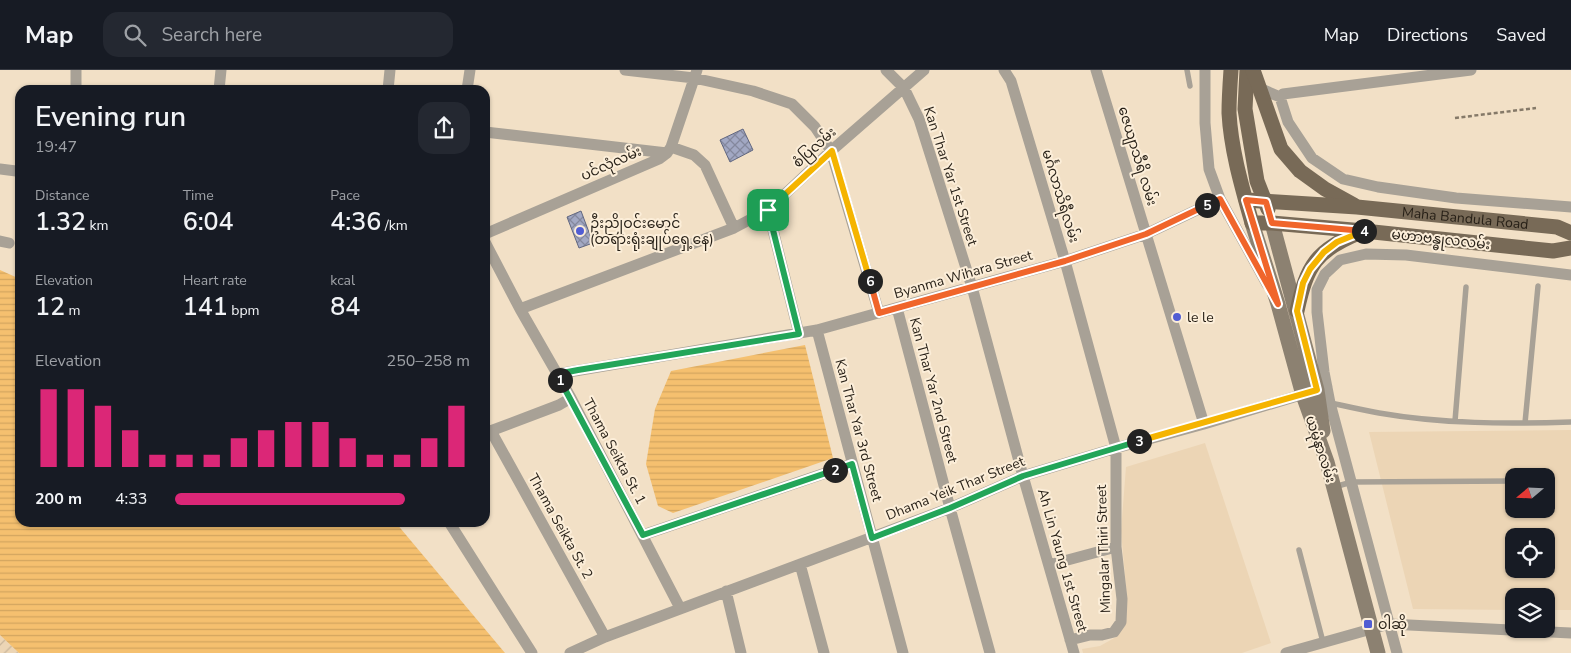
<!DOCTYPE html>
<meta charset="utf-8">
<style>
body{margin:0;font-family:"Nunito Sans","Noto Sans Myanmar",sans-serif;background:#242831;color:#f1f3f6;height:100vh;display:flex;flex-direction:column;font-size:19px;white-space:nowrap}
*{box-sizing:border-box;margin:0}
p{font-size:16px;color:#9ea1a6}
.icon{flex:none;width:28px;height:28px;fill:none;stroke:currentColor;stroke-width:2;stroke-linecap:round;stroke-linejoin:round}
.map{position:relative;flex:1;overflow:hidden}
.drawer{position:absolute;left:15px;top:15px;width:475px;height:442px;display:flex;flex-direction:column;background:#171b24;border-radius:15px;box-shadow:0 1px 4px #0004}
.drawer>*{flex:none}
.needle{width:32px;rotate:251deg}
.buttons{position:absolute;left:1505px;top:398px;display:grid;gap:10px}
.buttons a{display:grid;place-items:center;width:50px;height:50px;border-radius:10px;background:#171b24;box-shadow:0 1px 4px #0004;font-size:25px}
.pin{position:absolute;display:grid;place-items:center;width:42px;height:42px;color:#fff;margin:-21px;border-radius:10px;box-shadow:0 2px 8px #0006}
.km{position:absolute;width:25px;height:25px;margin:-12px;border-radius:50%;background:#222;color:#fff;font-size:14px;line-height:25px;text-align:center}
.round{display:grid;place-items:center;flex:none;width:52px;height:52px;border-radius:15px;background:#242831}
.head{display:flex;align-items:center;justify-content:space-between;height:85px;padding:0 20px}
h1{font-size:28px;font-weight:600;line-height:38px}
.metrics{display:grid;grid-template-columns:repeat(3,1fr);gap:8px;height:85px;padding:5px 20px}
.metrics div{display:grid;align-content:center}
.metrics b{font-size:25px;font-weight:600}
.metrics small{font-size:14px;font-weight:400}
.metrics p{font-size:14px}
.chart{height:140px;padding:10px 20px}
.chart p{display:flex;justify-content:space-between}
.chart svg{width:100%;height:90px;margin-top:5px;stroke:#db2777;stroke-width:6}
ul{padding:0 20px;list-style:none;font-size:16px}
li{display:grid;grid-template-columns:80px 60px 1fr;align-items:center;height:38px}
li i{height:12px;border-radius:6px;background:#db2777}
header{display:flex;align-items:center;gap:30px;box-sizing:border-box;height:70px;padding:0 25px;background:#171b24;border-bottom:1px solid #363941}
header strong{font-size:24px}
nav{display:flex;gap:28px;margin-inline-start:auto;font-size:18px}
.search{width:350px;height:45px;background:#242831;display:flex;align-items:center;gap:12px;box-sizing:border-box;padding:0 18px;border-radius:15px;color:#9ea1a6;font-size:19px}
.map>svg:first-child{display:block}
.built{fill:#ecd5b5;fill-rule:evenodd}
.industrial{fill:url(#industrial-furrows)}
.water{fill:url(#water-rules)}
.building{fill:url(#building-cross-hatch);stroke:#616780}
.lines{fill:none;stroke-linecap:round;stroke-linejoin:round}
.path{stroke:#857968;stroke-width:2.5;stroke-dasharray:4 2.5;stroke-linecap:butt}
.lane{stroke:#a8a196;stroke-width:5.5}
.street{stroke:#a8a196;stroke-width:11}
.secondary{stroke:#8c8171;stroke-width:15}
.primary{stroke:#786a57;stroke-width:15}
.split-1-casing{stroke:#fff;stroke-width:10}
.split-2-casing{stroke:#fff;stroke-width:10}
.split-3-casing{stroke:#fff;stroke-width:10}
.split-4-casing{stroke:#fff;stroke-width:10}
.split-5-casing{stroke:#fff;stroke-width:10}
.split-6-casing{stroke:#fff;stroke-width:10}
.split-7-casing{stroke:#fff;stroke-width:10}
.split-1{stroke:#22a559;stroke-width:6}
.split-2{stroke:#22a559;stroke-width:6}
.split-3{stroke:#22a559;stroke-width:6}
.split-4{stroke:#f5b400;stroke-width:6}
.split-5{stroke:#f0652b;stroke-width:6}
.split-6{stroke:#f0652b;stroke-width:6}
.split-7{stroke:#f5b400;stroke-width:6}
.poi-dot{fill:#515dd3;stroke:#fceed9;stroke-width:2}
.labels{text-anchor:middle;stroke-width:4;stroke-linejoin:round;paint-order:stroke}
.street-label{font-size:14px;fill:#261f16;stroke:#fceed9}
.poi-label{font-size:14px;fill:#261f16;stroke:#fceed9;text-anchor:start}
</style>
<header>
<strong>Map</strong>
<div class="search"><svg class="icon" aria-label="search" viewBox="0 0 24 24"><circle cx="10" cy="10" r="6"/><path d="M15 15l6 6"/></svg>Search here</div>
<nav><a>Map</a><a>Directions</a><a>Saved</a></nav>
</header>
<div class="map">
<svg width="1571" height="583" viewBox="0 0 1571 583">
<defs>
<pattern id="industrial-furrows" width="10" height="10" patternUnits="userSpaceOnUse" patternTransform="scale(1.25)"><rect width="10" height="10" fill="#ecd5b5"/><path d="M-1 1l2-2M0 10L10 0M9 11l2-2" fill="none" stroke="#cab69b"/></pattern>
<pattern id="water-rules" width="6" height="5" patternUnits="userSpaceOnUse" patternTransform="scale(1.25)"><rect width="6" height="5" fill="#f5c06f"/><path d="M0 2.5h6" fill="none" stroke="#d2a55f"/></pattern>
<pattern id="building-cross-hatch" width="8" height="8" patternUnits="userSpaceOnUse" patternTransform="scale(1.25)"><rect width="8" height="8" fill="#a2a8c3"/><path d="M0 0l8 8M0 8l8-8" fill="none" stroke="#84889d"/></pattern>
</defs>
<rect width="100%" height="100%" fill="#f2e0c6"/>
<path class="built" d="M1571,360V540H1546V526H1514V540L1413,539L1369,362ZM1514,406H1546V439H1514ZM1514,466H1546V499H1514Z
M1205,373L1271,573L1242,583H1083L1082,579L1100,576L1116,567L1126,554L1127,528L1121,461L1126,397Z"/>
<path class="industrial" d="M0,565L19,583H0Z"/>
<path class="water" d="M0,200L20,209V452L396,453L505,583H19L0,565Z
M805,275L833,388L673,443L658,436L646,394L655,339L671,301Z"/>
<path class="building" d="M743,59L753,80L730,92L720,70Z
M581,141L593,173L579,178L567,147Z"/>
<g class="lines">
<path class="path" d="M1455,48L1536,38"/>
<path class="lane" d="M1187,0L1190,16
M1330,333C1346,336 1362,340 1379,343C1442,354 1507,354 1571,352
M1455,351L1466,217
M1525,353L1538,216
M1334,417L1352,412L1514,411
M1299,480L1323,572"/>
<path class="street" d="M76,0V20
M625,0L694,8L753,21L792,34L815,57L831,81L879,243
M886,0L904,18L919,49L972,217L1023,406L1074,583
M1004,0L1011,11L1065,191L1116,378V477L1122,529L1121,552L1114,562L1102,565H1090L1070,570
M1096,0L1204,354
M1205,0V53L1209,99L1220,129L1267,214
M1257,17L1280,27L1288,52L1312,88L1343,109L1378,117L1456,128L1571,137
M219,20L221,0
M388,20L390,0
M467,20L470,0
M1280,27L1283,24L1471,0
M485,62L667,83
M671,77L694,85L705,95L734,158
M0,99L16,101
M768,140L799,264
M485,164L659,89L667,83L671,77L697,0
M0,171L9,173
M485,172L520,239L571,328L680,538
M897,238L950,438L990,583
M520,239L734,158L768,140L831,81L924,0
M817,260L903,583
M557,304L817,260L1065,191L1146,164L1220,129
M491,361L605,567
M485,363L559,335L571,328
M449,452L532,583
M643,465L852,394
M800,494L824,583
M1049,495L1116,477
M726,521L741,583
M570,583L605,567L950,438L1023,406L1116,378L1204,354L1327,317
M1286,583L1389,554L1571,563
M1397,583L1330,333L1324,302L1317,242V220L1325,204L1340,190L1366,184L1406,185L1571,205"/>
<path class="secondary" d="M1252,153L1278,234L1303,325L1327,392L1378,583
M1272,153L1317,320L1323,361"/>
<g class="primary">
<path d="M1231,0C1230,14 1229,29 1229,43C1231,80 1242,117 1252,153H1272L1364,161L1553,181L1571,178"/>
<path d="M1247,0L1245,39L1257,111L1268,139"/>
<path d="M1253,0L1281,79L1300,101L1325,119L1354,135"/>
<path id="s1" d="M1246,130L1357,137L1557,157L1571,163"/>
<path d="M1297,241C1307,195 1316,180 1361,162"/>
</g>
</g>
<g class="lines">
<defs>
<path id="split-1" d="M560,310L557,304L578,300L799,264L768,140"/>
<path id="split-2" d="M560,310L643,465L835,400"/>
<path id="split-3" d="M835,400L852,394L872,468L950,438L1023,406L1139,371"/>
<path id="split-4" d="M1139,371L1317,320L1297,241L1303,213L1310,199L1324,182L1337,172L1364,161"/>
<path id="split-5" d="M1207,135L1220,129L1278,234L1246,130L1266,132L1272,153L1364,161"/>
<path id="split-6" d="M870,211L879,243L1065,191L1146,164L1207,135"/>
<path id="split-7" d="M768,140L832,81L870,211"/>
</defs>
<use href="#split-1" class="split-1-casing"/>
<use href="#split-2" class="split-2-casing"/>
<use href="#split-3" class="split-3-casing"/>
<use href="#split-4" class="split-4-casing"/>
<use href="#split-5" class="split-5-casing"/>
<use href="#split-6" class="split-6-casing"/>
<use href="#split-7" class="split-7-casing"/>
<use href="#split-1" class="split-1"/>
<use href="#split-2" class="split-2"/>
<use href="#split-3" class="split-3"/>
<use href="#split-4" class="split-4"/>
<use href="#split-5" class="split-5"/>
<use href="#split-6" class="split-6"/>
<use href="#split-7" class="split-7"/>
</g>
<g class="poi-dot">
<circle cx="580" cy="161" r="5"/>
<circle cx="1177" cy="247" r="5"/>
<rect x="1363" y="549" width="10" height="10" rx="2.5"/>
</g>
<g class="labels">
<g class="street-label">
<text transform="translate(814 77) rotate(-42)" y="5">စံပြလမ်း</text>
<text transform="translate(1138 86) rotate(73)" y="5">ဇေယျာသီရိ လမ်း</text>
<text transform="translate(611 93) rotate(-24)" y="5">ပင်လုံလမ်း</text>
<text transform="translate(951 106) rotate(72)" y="5">Kan Thar Yar 1st Street</text>
<text transform="translate(1061 126) rotate(73)" y="5">မင်္ဂလာသိရီလမ်း</text>
<text dy="5" stroke="none"><textPath href="#s1" startOffset="220">Maha Bandula Road</textPath></text>
<text transform="translate(1441 169) rotate(6)" y="5">မဟာဗန္ဓုလလမ်း</text>
<text transform="translate(963 204) rotate(-16)" y="5">Byanma Wihara Street</text>
<text transform="translate(934 320) rotate(75)" y="5">Kan Thar Yar 2nd Street</text>
<text transform="translate(859 360) rotate(75)" y="5">Kan Thar Yar 3rd Street</text>
<text transform="translate(1321 379) rotate(72)" y="5">ယမုံနာလမ်း</text>
<text transform="translate(615 381) rotate(62)" y="5">Thama Seikta St. 1</text>
<text transform="translate(955 418) rotate(-22)" y="5">Dhama Yeik Thar Street</text>
<text transform="translate(561 456) rotate(61)" y="5">Thama Seikta St. 2</text>
<text transform="translate(1103 479) rotate(-92)" y="5">Mingalar Thiri Street</text>
<text transform="translate(1063 490) rotate(74)" y="5">Ah Lin Yaung 1st Street</text>
</g>
<g class="poi-label">
<text x="590" y="158">ဦးညိုဝင်းမောင်<tspan x="590" dy="16">(တရားရုံးချုပ်ရှေ့နေ)</tspan></text>
<text x="1187" y="252">le le</text>
<text x="1378" y="559">ဝါဆို</text>
</g>
</g>
</svg>
<div class="buttons">
<a><svg class="needle" viewBox="-14 -14 28 28"><path d="M0-13l5 13h-10z" fill="#e53935"/><path d="M0 13l5-13h-10z" fill="#9ea1a6"/></svg></a>
<a><svg class="icon" aria-label="locate" viewBox="0 0 24 24"><circle cx="12" cy="12" r="6"/><path d="M12 2v4M12 18v4M2 12h4M18 12h4"/></svg></a>
<a><svg class="icon" aria-label="layers" viewBox="0 0 24 24"><path d="M12 4l9 5-9 5-9-5zM3 14l9 5 9-5"/></svg></a>
</div>
<div class="pin" style="left:768px;top:140px;background:#1e9e55"><svg class="icon" aria-label="arrive" viewBox="0 0 24 24"><path d="M6 21V4h12l-3 4 3 4H6"/></svg></div>
<b class="km" style="left:560px;top:310px">1</b>
<b class="km" style="left:835px;top:400px">2</b>
<b class="km" style="left:1139px;top:371px">3</b>
<b class="km" style="left:1364px;top:161px">4</b>
<b class="km" style="left:1207px;top:135px">5</b>
<b class="km" style="left:870px;top:211px">6</b>
<section class="drawer">
<div class="head"><div><h1>Evening run</h1><p>19:47</p></div><a class="round"><svg class="icon" aria-label="share" viewBox="0 0 24 24"><path d="M12 15V3M7 8l5-5 5 5M5 13v7h14v-7"/></svg></a></div>
<div class="metrics">
<div><p>Distance</p><b>1.32<small> km</small></b></div>
<div><p>Time</p><b>6:04</b></div>
<div><p>Pace</p><b>4:36<small> /km</small></b></div>
</div>
<div class="metrics">
<div><p>Elevation</p><b>12<small> m</small></b></div>
<div><p>Heart rate</p><b>141<small> bpm</small></b></div>
<div><p>kcal</p><b>84</b></div>
</div>
<div class="chart"><p><span>Elevation</span>250–258 m</p>
<svg viewBox="0 0 160 44" preserveAspectRatio="none"><path d="M5 44V6M15 44V6M25 44V14M35 44V26M45 44V38M55 44V38M65 44V38M75 44V30M85 44V26M95 44V22M105 44V22M115 44V30M125 44V38M135 44V38M145 44V30M155 44V14"/></svg>
</div>
<ul>
<li><b>200 m</b>4:33<i style="width:78%"></i></li>
</ul>
</section>
</div>
